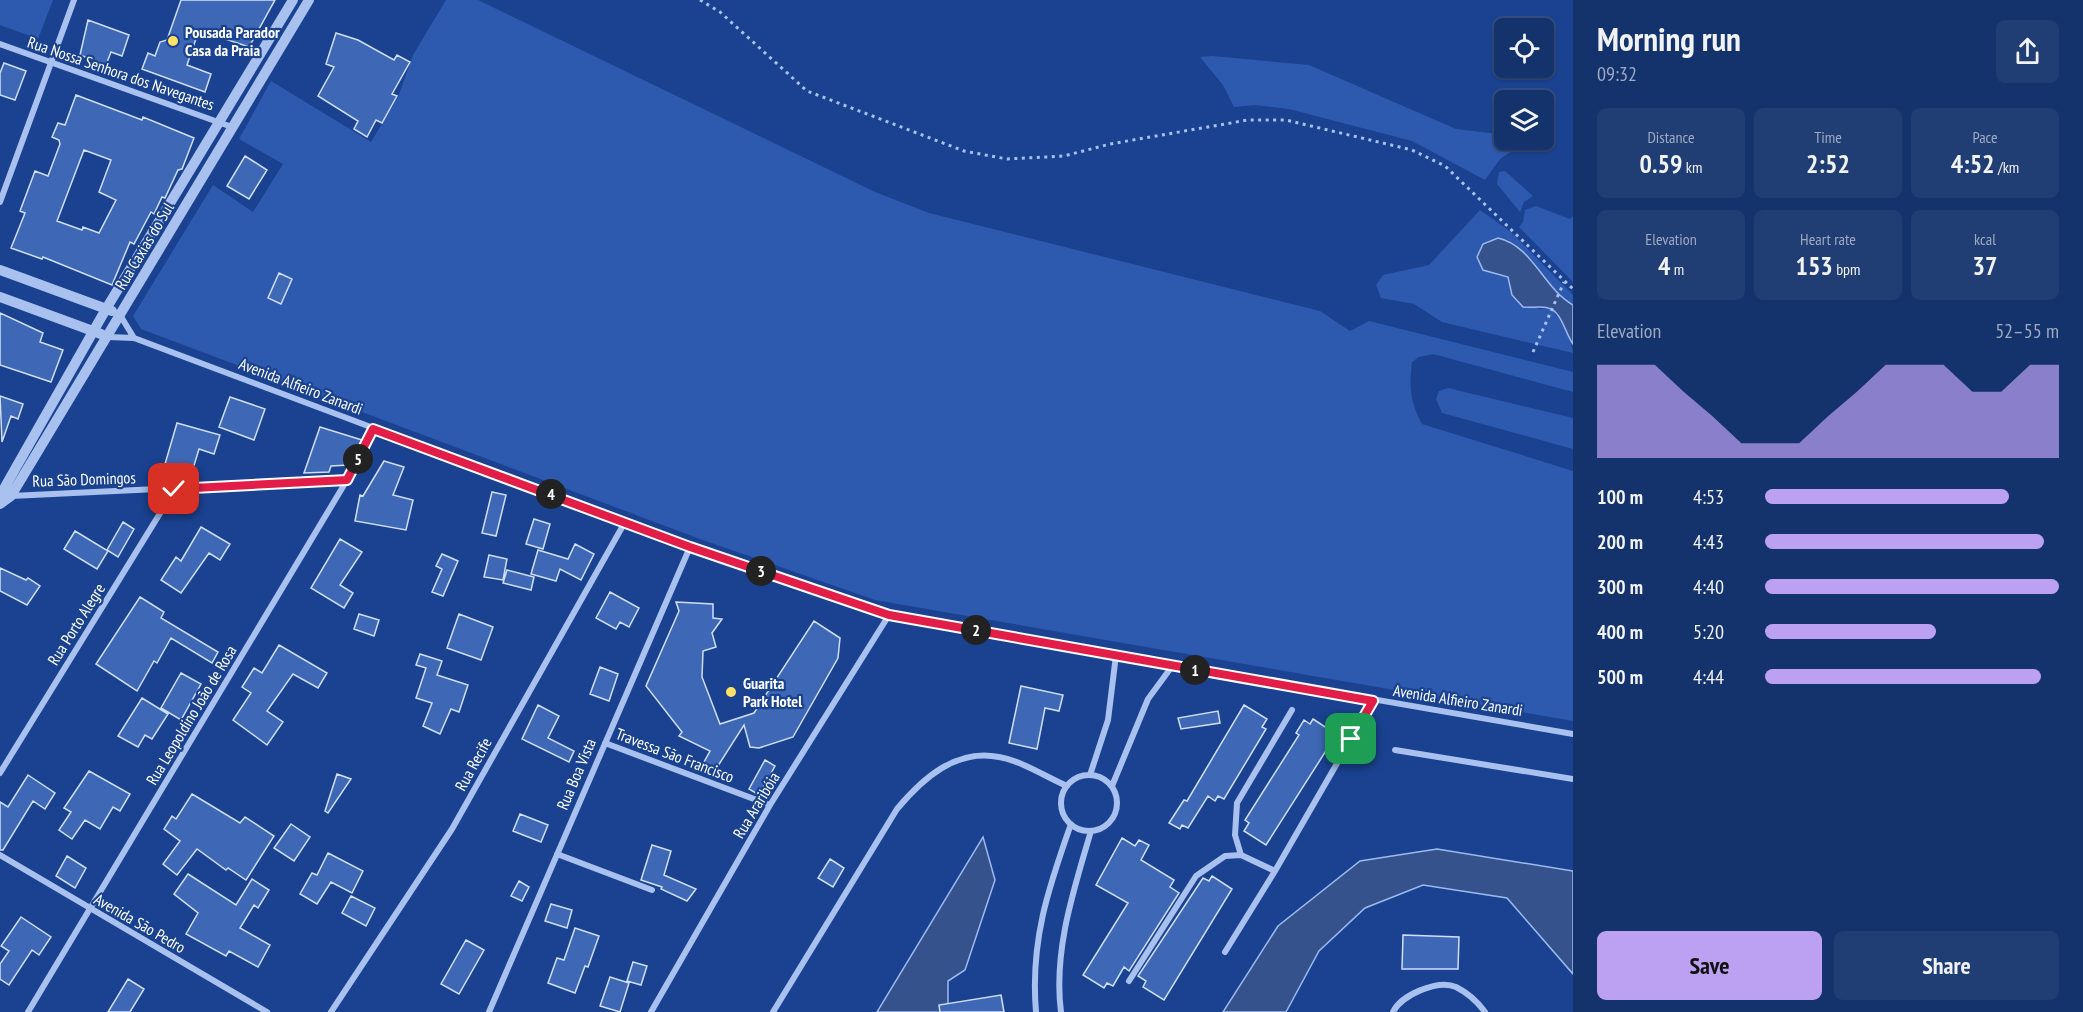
<!DOCTYPE html>
<meta charset="utf-8">
<style>
body{margin:0;font-family:"PT Sans Narrow",sans-serif;background:#213e74;color:#f1f3f6;height:100vh;display:flex;flex-direction:column;font-size:22px;white-space:nowrap}
*{box-sizing:border-box;margin:0}
p{font-size:20px;color:#9daac2}
.icon{flex:none;width:33px;height:33px;fill:none;stroke:currentColor;stroke-width:2;stroke-linecap:round;stroke-linejoin:round}
.map{position:relative;flex:1;overflow:hidden}
.side{display:flex;flex-direction:column;background:#14326c;width:510px}
.side>*{flex:none}
.fabs{position:absolute;left:1494px;top:18px;display:grid;gap:12px}
.fabs a{display:grid;place-items:center;width:60px;height:60px;border-radius:9px;background:#14326c;box-shadow:0 2px 4px #0004,0 0 0 2px #334d7f;font-size:30px}
.pin{position:absolute;display:grid;place-items:center;width:51px;height:51px;color:#fff;margin:-26px;border-radius:12px;box-shadow:0 3px 9px #0006}
.km{position:absolute;width:30px;height:30px;margin:-15px;border-radius:50%;background:#222;color:#fff;font-size:16px;line-height:30px;text-align:center}
.round{display:grid;place-items:center;flex:none;width:63px;height:63px;border-radius:9px;background:#213e74}
.overview{display:flex;align-items:center;justify-content:space-between;height:102px;padding:0 24px}
h1{font-size:33px;font-weight:800;line-height:45px}
.figures{display:grid;grid-template-columns:repeat(3,1fr);gap:9px;height:102px;padding:6px 24px}
.figures div{display:grid;align-content:center;border-radius:9px;background:#213e74;text-align:center}
.figures b{font-size:26px;font-weight:800}
.figures small{font-size:16px;font-weight:400}
.figures p{font-size:16px}
.chart{height:168px;padding:12px 24px}
.chart p{display:flex;justify-content:space-between}
.chart svg{width:100%;height:108px;margin-top:6px;fill:#bca0f2;opacity:.7}
.cta{display:flex;gap:12px;margin-top:auto;padding:12px 24px}
.cta a{flex:1;height:69px;border-radius:9px;background:#bca0f2;color:#111;font-size:24px;font-weight:800;line-height:69px;text-align:center}
.cta a+a{background:#213e74;color:#f1f3f6}
ul{padding:0 24px;list-style:none;font-size:20px}
li{display:grid;grid-template-columns:96px 72px 1fr;align-items:center;height:45px}
li i{height:15px;border-radius:8px;background:#bca0f2}
main{display:flex;flex:1;min-height:0}
.map>svg:first-child{display:block}
.green{fill:#2d5aae}
.water{fill:#35528c;stroke:#9bbaf1;stroke-width:1.5}
.building{fill:#3e68b6;stroke:#cfdefa;stroke-width:1.5;fill-rule:evenodd}
.lines{fill:none;stroke-linecap:round;stroke-linejoin:round}
.path{stroke:#a8c1ef;stroke-width:3;stroke-dasharray:3 4.5;stroke-linecap:butt}
.minor{stroke:#a8c1ef;stroke-width:6}
.tertiary{stroke:#a8c1ef;stroke-width:10}
.route-casing{stroke:#fff;stroke-width:12}
.route{stroke:#e11d48;stroke-width:8}
.poi-dot{fill:#ffe266;stroke:#1a4290;stroke-width:2}
.labels{text-anchor:middle;stroke-width:4.5;stroke-linejoin:round;paint-order:stroke}
.poi-label{font-size:16px;font-weight:bold;fill:#fff;stroke:#1a4290;text-anchor:start}
.street-label{font-size:16px;fill:#fff;stroke:#1a4290}
</style>
<main>
<div class="map">
<svg width="1573" height="1012" viewBox="0 0 1573 1012">
<rect width="100%" height="100%" fill="#1a4290"/>
<path class="green" d="M0,0H53L38,39L0,25Z
M446,0H478L875,192L929,213L1320,311L1350,331L1369,321L1573,372V392L1433,354L1419,357L1412,362C1409,387 1410,402 1422,424L1573,471V721L875,600L700,539L141,329L133,316L213,185L253,212L283,164L239,139L271,81L371,142L398,97L413,55Z
M1212,56L1309,65L1456,129L1499,134L1504,135V140L1527,141L1500,159L1485,180L1412,141L1289,109L1255,105L1234,107L1223,85L1200,57Z
M1505,171L1533,196L1524,202L1520,212L1497,184L1499,172Z
M1536,206L1570,219L1573,216V282L1519,227L1523,222L1525,210Z
M1480,210L1511,232L1573,295V305L1559,297L1532,260L1496,275L1508,277L1512,295L1539,309L1549,308C1559,315 1573,341 1573,353L1442,322L1414,304L1381,298L1376,285L1383,275L1429,265Z
M1448,388L1573,418V449L1442,413L1436,399L1439,391Z"/>
<path class="water" d="M1498,238C1533,246 1543,288 1573,305V344C1566,335 1561,310 1548,308C1541,306 1531,308 1523,307L1512,295L1508,277L1483,270L1477,257L1483,244Z
M983,837L995,880L965,970L948,981V1012H877Z
M1437,849L1573,871V974L1507,898L1423,885L1365,908L1319,951L1286,1012H1223L1278,926L1360,861Z"/>
<path class="building" d="M181,0H275L249,47L199,30L187,65L211,74L205,92L142,69L148,53L155,56L160,42L167,40Z
M88,20L129,35L122,56L111,52L106,65L80,55Z
M336,33L358,40L394,60L397,55L410,62L392,94L397,96L382,123L376,120L367,137L354,129L358,121L318,96L334,67L326,64Z
M4,63L26,71L15,100L0,95V73Z
M76,95L142,120L143,117L194,138L182,169L178,170L165,198L162,197L154,214L151,212L134,244L130,242L112,285L43,257L42,259L11,248L25,213L20,211L35,171L48,176L60,144L59,140L52,137L58,123L65,125ZM84,150L111,160L99,192L116,200L99,233L83,227L82,230L57,221Z
M245,156L267,170L249,199L227,186Z
M279,273L292,279L281,304L268,298Z
M0,313L43,333L40,342L63,350L51,382L0,365Z
M0,396L23,404L18,419L11,416L2,442Z
M230,397L265,409L254,440L219,427Z
M177,423L220,435L214,454L199,449L192,472L165,464Z
M320,427L362,440L349,465L331,466L329,472L304,473Z
M384,461L404,467L393,495L413,500L406,530L355,521L360,495L363,496Z
M492,492L506,495L496,536L482,533Z
M534,519L550,524L543,549L526,544Z
M123,522L134,529L118,557L107,550Z
M201,527L230,544L220,560L209,553L181,593L161,580L176,557L181,561Z
M75,531L108,551L97,569L64,549Z
M340,539L362,552L340,585L353,593L344,608L311,588Z
M575,544L594,554L581,580L560,569L556,581L531,574L538,550L568,559Z
M442,554L458,561L443,596L432,592L442,569L436,566Z
M489,555L507,559L503,580L484,577Z
M0,568L26,580L28,578L40,586L27,605L0,591Z
M507,570L534,577L531,590L503,583Z
M610,592L639,608L629,627L620,622L616,629L596,618Z
M140,597L164,612L161,618L218,652L212,663L171,638L157,663L154,661L137,691L96,664Z
M676,602L713,604V618L722,619L712,633L716,647L703,651L702,677L720,724L754,713L814,621L840,638L838,658L793,737L759,748L750,747L744,725L716,769L707,768L704,762L710,751L679,736L682,732L646,686L679,611Z
M359,614L379,620L374,636L354,629Z
M459,614L493,627L481,660L447,648Z
M279,645L327,673L318,688L293,674L267,711L283,722L267,745L233,720L251,693L242,687L254,668L262,673Z
M420,654L442,661L437,675L468,685L459,712L451,709L440,734L423,726L432,703L416,698L426,668L416,665Z
M600,667L618,674L609,701L590,694Z
M181,673L201,684L181,720L161,708Z
M1021,686L1063,695L1059,711L1045,708L1037,749L1009,743Z
M142,698L168,714L152,739L145,735L138,747L118,736Z
M538,705L559,716L548,738L574,751L569,762L522,739Z
M1244,705L1267,719L1262,727L1266,729L1224,799L1218,796L1215,801L1208,796L1188,828L1182,825L1180,829L1169,823L1184,800L1187,801Z
M1218,711L1220,723L1181,729L1178,718Z
M1313,719L1345,740L1339,750L1329,746L1266,845L1244,831L1249,823L1245,820L1299,735L1296,733L1304,720L1310,724Z
M765,760L775,766L759,795L749,789Z
M89,771L130,794L120,811L113,807L100,829L85,820L72,839L59,830L71,812L64,808Z
M337,774L351,779L328,813L325,811Z
M28,775L55,793L45,809L33,801L3,850H0V802L8,807Z
M192,794L240,823L245,817L274,836L246,880L228,868L226,870L197,849L177,875L163,864L180,841L164,829L172,816L176,819Z
M520,814L548,825L541,842L513,831Z
M291,824L310,837L294,861L274,848Z
M1122,838L1135,846L1139,840L1149,845L1141,860L1174,880L1170,887L1179,893L1129,971L1124,967L1113,986L1107,983L1104,988L1083,975L1128,903L1096,885Z
M652,845L671,851L664,875L696,889L687,901L661,889L662,887L641,880Z
M328,853L363,871L352,893L331,882L317,904L300,894L312,873L317,875Z
M67,856L86,868L75,888L56,876Z
M830,859L844,868L833,887L818,878Z
M188,874L236,905L252,879L269,890L258,908L254,905L240,928L270,945L258,967L229,951L226,956L186,934L198,913L174,894Z
M1212,876L1232,889L1164,1000L1143,987L1146,981L1138,976L1203,878L1209,881Z
M519,881L529,887L522,901L511,896Z
M351,896L375,908L366,926L342,913Z
M551,904L572,910L567,928L545,921Z
M21,917L51,937L39,955L32,950L9,985L0,979V964L9,951L1,946Z
M575,928L599,936L588,967L585,966L575,993L548,983L557,958L564,960Z
M1403,935L1459,937L1458,969H1402Z
M466,940L484,950L459,994L441,984Z
M633,962L647,966L641,985L627,981Z
M610,977L629,983L620,1012L600,1006Z
M128,979L144,989L130,1012H108Z
M1001,995L1004,1012H940L939,1005Z"/>
<g class="lines">
<path class="path" d="M700,0L720,12L807,91L964,151L1007,159L1064,156L1110,144L1248,120H1286L1412,150L1445,166L1573,289
M1533,352L1564,282"/>
<path class="minor" d="M0,44L232,127
M0,202L74,0
M120,315L134,338
M108,337L134,338L690,547L889,615L1573,734
M11,496L347,480
M605,743L770,805
M1395,750L1573,779
M0,773L175,489
M1090,775L1108,720L1116,655
M1061 803a28 28 0 1 1 56 0a28 28 0 1 1-56 0Z
M1112,786L1148,699L1173,665
M557,854L652,890
M0,855L267,1012
M1241,855L1275,871
M1225,952L1275,871L1373,701
M1129,981L1196,876L1225,856L1241,855L1235,835L1237,803L1292,710
M28,1012L347,480L373,429
M331,1012L452,829L625,522
M489,1012L690,547
M651,1012L770,805L889,615
M773,1012L897,809C922,779 956,748 999,757C1022,761 1046,777 1067,786
M1036,1012C1030,942 1048,889 1071,824
M1061,1012C1053,951 1074,889 1091,831
M1393,1012C1401,995 1438,979 1456,987C1468,993 1477,1001 1485,1012"/>
<path class="tertiary" d="M0,270L112,311
M0,297L101,334
M0,502L2,492L106,309L293,0
M0,504L11,496L309,0"/>
</g>
<g class="lines">
<defs>
<path id="route" d="M174,489L347,480L373,429L690,547L889,615L1373,701L1351,739"/>
</defs>
<use href="#route" class="route-casing"/>
<use href="#route" class="route"/>
</g>
<g class="poi-dot">
<circle cx="173" cy="41" r="6"/>
<circle cx="731" cy="692" r="6"/>
</g>
<g class="labels">
<g class="poi-label">
<text x="185" y="38">Pousada Parador<tspan x="185" dy="18">Casa da Praia</tspan></text>
<text x="743" y="689">Guarita<tspan x="743" dy="18">Park Hotel</tspan></text>
</g>
<g class="street-label">
<text transform="translate(121 73) rotate(19)" y="6">Rua Nossa Senhora dos Navegantes</text>
<text transform="translate(144 246) rotate(-59)" y="6">Rua Caxias do Sul</text>
<text transform="translate(301 386) rotate(21)" y="6">Avenida Alfieiro Zanardi</text>
<text transform="translate(84 479) rotate(-2)" y="6">Rua São Domingos</text>
<text transform="translate(76 624) rotate(-58)" y="6">Rua Porto Alegre</text>
<text transform="translate(1458 700) rotate(9)" y="6">Avenida Alfieiro Zanardi</text>
<text transform="translate(191 715) rotate(-59)" y="6">Rua Leopoldino João de Rosa</text>
<text transform="translate(675 755) rotate(21)" y="6">Travessa São Francisco</text>
<text transform="translate(473 764) rotate(-61)" y="6">Rua Recife</text>
<text transform="translate(576 774) rotate(-67)" y="6">Rua Boa Vista</text>
<text transform="translate(756 805) rotate(-59)" y="6">Rua Araribóia</text>
<text transform="translate(140 923) rotate(30)" y="6">Avenida São Pedro</text>
</g>
</g>
</svg>
<div class="fabs">
<a><svg class="icon" aria-label="locate" viewBox="0 0 24 24"><circle cx="12" cy="12" r="6"/><path d="M12 2v4M12 18v4M2 12h4M18 12h4"/></svg></a>
<a><svg class="icon" aria-label="layers" viewBox="0 0 24 24"><path d="M12 4l9 5-9 5-9-5zM3 14l9 5 9-5"/></svg></a>
</div>
<div class="pin" style="left:1351px;top:739px;background:#1e9e55"><svg class="icon" aria-label="arrive" viewBox="0 0 24 24"><path d="M6 21V4h12l-3 4 3 4H6"/></svg></div>
<div class="pin" style="left:174px;top:489px;background:#d93025"><svg class="icon" aria-label="check" viewBox="0 0 24 24"><path d="M5 12l5 5 9-10"/></svg></div>
<b class="km" style="left:1195px;top:670px">1</b>
<b class="km" style="left:976px;top:630px">2</b>
<b class="km" style="left:761px;top:571px">3</b>
<b class="km" style="left:551px;top:494px">4</b>
<b class="km" style="left:358px;top:459px">5</b>
</div>
<section class="side">
<div class="overview"><div><h1>Morning run</h1><p>09:32</p></div><a class="round"><svg class="icon" aria-label="share" viewBox="0 0 24 24"><path d="M12 15V3M7 8l5-5 5 5M5 13v7h14v-7"/></svg></a></div>
<div class="figures">
<div><p>Distance</p><b>0.59<small> km</small></b></div>
<div><p>Time</p><b>2:52</b></div>
<div><p>Pace</p><b>4:52<small> /km</small></b></div>
</div>
<div class="figures">
<div><p>Elevation</p><b>4<small> m</small></b></div>
<div><p>Heart rate</p><b>153<small> bpm</small></b></div>
<div><p>kcal</p><b>37</b></div>
</div>
<div class="chart"><p><span>Elevation</span>52–55 m</p>
<svg viewBox="0 0 160 44" preserveAspectRatio="none"><path d="M0 44V6L10 6L20 6L30 17L40 27L50 38L60 38L70 38L80 27L90 17L100 6L110 6L120 6L130 17L140 17L150 6L160 6V44z"/></svg>
</div>
<ul>
<li><b>100 m</b>4:53<i style="width:83%"></i></li>
<li><b>200 m</b>4:43<i style="width:95%"></i></li>
<li><b>300 m</b>4:40<i style="width:100%"></i></li>
<li><b>400 m</b>5:20<i style="width:58%"></i></li>
<li><b>500 m</b>4:44<i style="width:94%"></i></li>
</ul>
<div class="cta"><a>Save</a><a>Share</a></div>
</section>
</main>
